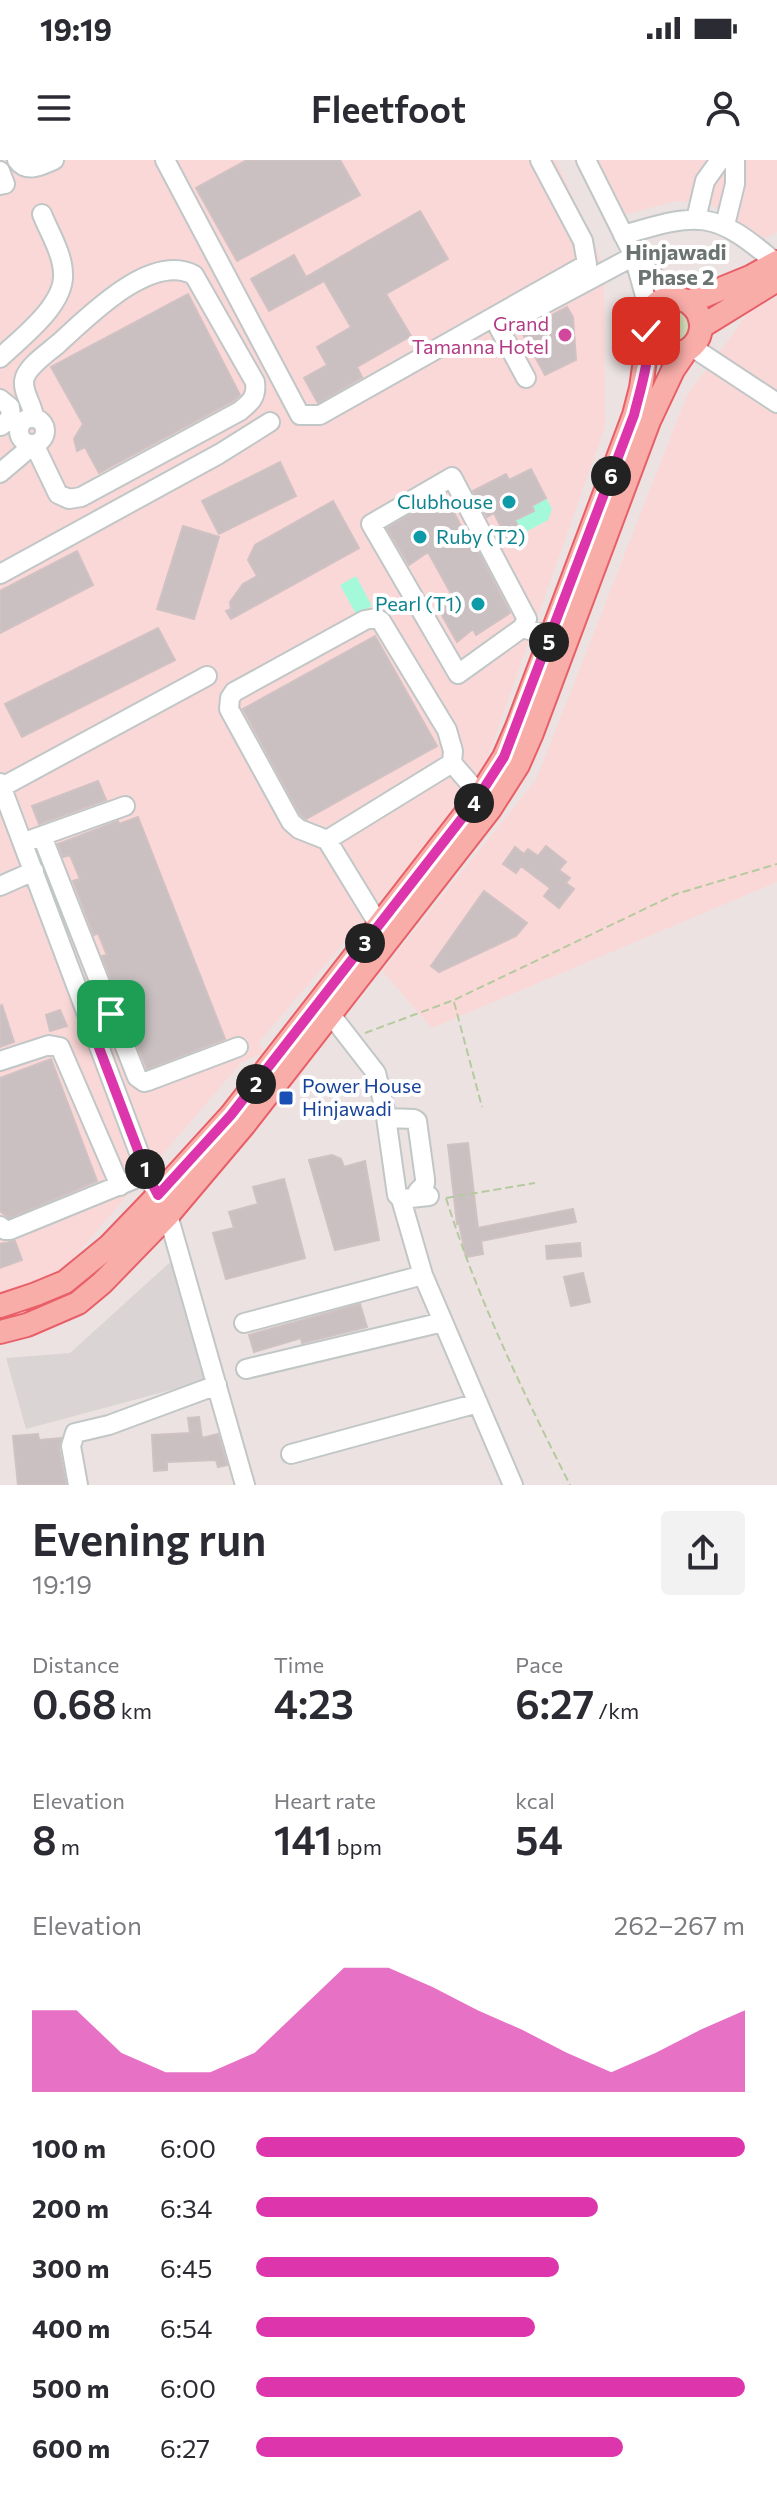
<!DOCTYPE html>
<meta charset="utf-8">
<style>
body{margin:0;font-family:Commissioner,sans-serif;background:#f2f2f3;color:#2b2b33;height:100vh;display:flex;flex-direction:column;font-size:30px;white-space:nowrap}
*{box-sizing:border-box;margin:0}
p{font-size:26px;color:#7c7c81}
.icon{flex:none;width:44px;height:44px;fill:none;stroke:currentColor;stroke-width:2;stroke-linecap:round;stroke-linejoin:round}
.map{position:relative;height:1325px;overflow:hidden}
.drawer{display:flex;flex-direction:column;background:#fff;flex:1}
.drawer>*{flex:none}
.pin{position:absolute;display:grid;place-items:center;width:68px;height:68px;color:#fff;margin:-34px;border-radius:16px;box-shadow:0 4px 12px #0006}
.km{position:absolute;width:40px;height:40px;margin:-20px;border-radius:50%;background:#222;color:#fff;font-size:22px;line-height:40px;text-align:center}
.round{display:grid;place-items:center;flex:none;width:84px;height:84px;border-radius:8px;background:#f2f2f3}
.overview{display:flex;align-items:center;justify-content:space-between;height:136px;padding:0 32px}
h1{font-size:44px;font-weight:600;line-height:60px}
.metrics{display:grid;grid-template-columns:repeat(3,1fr);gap:12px;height:136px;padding:8px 32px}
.metrics div{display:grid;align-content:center}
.metrics b{font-size:40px;font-weight:600}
.metrics small{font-size:22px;font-weight:400}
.metrics p{font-size:22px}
.chart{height:224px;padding:16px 32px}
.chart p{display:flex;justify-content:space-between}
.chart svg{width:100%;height:144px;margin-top:8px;fill:#dd36ad;opacity:.7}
ul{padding:0 32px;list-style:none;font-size:26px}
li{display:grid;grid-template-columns:128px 96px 1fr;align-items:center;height:60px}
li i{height:20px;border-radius:10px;background:#dd36ad}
.status{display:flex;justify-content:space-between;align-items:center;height:56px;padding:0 40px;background:#fff;direction:ltr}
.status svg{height:22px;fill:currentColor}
header{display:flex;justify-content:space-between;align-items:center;height:104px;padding:0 32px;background:#fff;font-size:36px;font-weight:600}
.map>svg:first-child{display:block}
.commercial{fill:#fbd8d8}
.industrial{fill:#dbd4d5}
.green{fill:#dbe2bf}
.water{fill:#a5f9db}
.building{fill:#cac0c2;stroke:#d0c1c2;stroke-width:2}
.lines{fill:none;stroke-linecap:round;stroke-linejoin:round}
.minor-casing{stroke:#c0c7c6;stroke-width:22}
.major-casing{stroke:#e85f68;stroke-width:26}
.path{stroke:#b5ca9e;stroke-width:2;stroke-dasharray:8 4;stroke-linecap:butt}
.minor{stroke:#fff;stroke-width:18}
.major{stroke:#f9ada9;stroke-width:22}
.route-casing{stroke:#fff;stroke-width:16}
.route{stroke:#dd36ad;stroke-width:10}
.hotel-dot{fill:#d1479c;stroke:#fff;stroke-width:3}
.culture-dot{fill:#0f9aa8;stroke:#fff;stroke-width:3}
.transit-dot{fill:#1a4fb4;stroke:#fff;stroke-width:3}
.labels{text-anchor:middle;stroke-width:8;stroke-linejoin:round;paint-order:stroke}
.hotel-label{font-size:20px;fill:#b23c85;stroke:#fff;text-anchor:end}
.culture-label{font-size:20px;fill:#0d838f;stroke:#fff;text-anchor:end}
.transit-label{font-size:20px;fill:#164399;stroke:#fff;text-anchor:start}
.neighbourhood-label{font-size:22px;font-weight:bold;fill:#6b7471;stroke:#fff}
</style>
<div class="status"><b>19:19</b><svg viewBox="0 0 49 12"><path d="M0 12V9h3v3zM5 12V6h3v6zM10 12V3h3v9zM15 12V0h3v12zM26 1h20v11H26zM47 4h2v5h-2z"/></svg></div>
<header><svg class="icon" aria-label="menu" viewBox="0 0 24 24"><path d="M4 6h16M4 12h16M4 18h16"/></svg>Fleetfoot<svg class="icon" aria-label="person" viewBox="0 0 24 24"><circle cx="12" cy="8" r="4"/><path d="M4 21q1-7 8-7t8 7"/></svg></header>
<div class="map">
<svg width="777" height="1325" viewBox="0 0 777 1325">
<rect width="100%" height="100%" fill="#ece2e2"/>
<path class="commercial" d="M0,0H556L604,106L605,267L477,627L259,882L263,893L242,902L48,1128L0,1141Z
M597,0H777V72L762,80L712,45L676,41L624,55Z
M777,137V722L432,868L382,811L536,620L687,235L750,151Z"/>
<path class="industrial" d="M177,1096L212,1219L26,1269L6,1198L70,1193Z"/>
<path class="green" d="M656 166a17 17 0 1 1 34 0a17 17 0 1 1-34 0Z"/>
<path class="water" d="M546,338L552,349L548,360L522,374L515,360L534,351L532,346Z
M356,416L372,446L356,454L340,425Z"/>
<path class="building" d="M247,0H340L360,35L237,101L196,28Z
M420,51L448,99L386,134L411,176L357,207L362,217L318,243L304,218L327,205L317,187L351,167L324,121L269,151L251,119L294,95L306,117Z
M188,134L240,235L233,241L99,313L85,287L77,291L74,279L83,264L51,207Z
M567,147L573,157L576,200L545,215L521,171Z
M280,302L296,336L219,374L202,341Z
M531,309L546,338L532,346L534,351L515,360L522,374L508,381L494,353L487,357L473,331L506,314L509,320Z
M445,335L463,370L466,368L510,453L476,475L473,469L457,482L439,450L454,439L428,392L409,405L387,368Z
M333,341L359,388L231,459L226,451L231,449L230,442L243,424L257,416L248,400L255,385Z
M183,366L219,377L194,459L157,449Z
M77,391L93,425L0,473V431Z
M158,468L175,500L22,577L5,544Z
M375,476L437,586L306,659L300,654L243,549Z
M98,621L106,640L39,664L32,646Z
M138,657L225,879L147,909L102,796L107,795L98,773L94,775L73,721L80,719L70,695L63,697L58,684L118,661L119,664Z
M546,686L566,702L559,710L570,718L566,723L574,729L559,748L544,736L550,728L521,706L516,713L503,704L515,687L524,694L528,689L538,696Z
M484,731L527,763L516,776L439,812L431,806Z
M2,845L14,882L0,887V846Z
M60,850L67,866L50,871L46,855Z
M51,899L97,1021L9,1058L0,1051V918Z
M468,983L478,1068L573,1049L576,1062L481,1081L483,1094L466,1097L459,1063L457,1064L448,985Z
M332,995L341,999L344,1007L365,1001L379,1080L335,1090L309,1000Z
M284,1019L305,1098L226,1119L213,1073L234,1068L229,1052L258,1044L253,1027Z
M15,1081L22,1100L0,1108V1084Z
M580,1083L581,1096L547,1099L546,1086Z
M583,1113L590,1142L571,1146L564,1117Z
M360,1144L367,1167L302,1183L301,1178L254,1192L249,1175Z
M199,1257L202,1278L218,1274L227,1305L218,1307L216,1300L167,1302V1310L154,1311L152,1275L190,1273L188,1258Z
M38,1274L39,1280L61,1278L59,1288L66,1325H18L13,1276Z"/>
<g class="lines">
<defs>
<path id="minor" d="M17,0C27,14 42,5 54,0
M165,0L300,255H320L587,104L583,81L540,0
M586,0L634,96L649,150
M0,11L5,24L0,25
M696,59L705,21L720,0
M725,65L735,24V0
M623,75C700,52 714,50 776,103
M635,98L675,137
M692,187L777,243
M0,198C21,178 65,145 63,114C63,94 49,72 42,54
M526,218L499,168L634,96
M0,239L10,247L11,258
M19 271a13 13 0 1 1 26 0a13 13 0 1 1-26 0Z
M34,258C34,245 20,231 25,217C30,204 49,192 59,183C89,156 151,92 194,115L255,222C257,237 251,242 240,251L81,337L69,339L58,334L34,284
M1,266L11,258L20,266
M0,313L26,291L27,283
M0,414L219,294L270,262
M522,468L527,459L452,317L371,364L458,514L522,468L551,476
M0,623L147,1014L168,1055L245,1325
M2,627L207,516
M42,676L137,917L144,922L148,921L238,887
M30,680L125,646
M327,680L452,603
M0,726L34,711
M379,765L327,680L299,669L291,662L229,549L230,538L234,532L365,460L376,458L381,461L447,570L453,591L452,603L480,635
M331,855L376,913L385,950L397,1035L401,1039L429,1036
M0,901L49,885L60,887L120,1026
M386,958L414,959L417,961L425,1019V1024L418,1031L419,1037
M0,1066L5,1070H10L147,1014
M423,1115L513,1325
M244,1163L423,1115L401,1039
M246,1209L443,1162
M291,1294L478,1243
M78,1325L71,1286L75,1273L109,1265L217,1225"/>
<path id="major" d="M645 166a28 28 0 1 1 56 0a28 28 0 1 1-56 0Z
M689,142L750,117L777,102
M701,167L777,120
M0,1146L36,1134L65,1122L109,1086L158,1035L231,955L480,635L504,597L517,567L634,255L641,228L648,178
M0,1172L27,1165L78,1143L102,1123L168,1055L244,965L490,649L518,605L532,573L649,261L673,210L686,191"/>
</defs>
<use href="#minor" class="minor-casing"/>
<use href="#major" class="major-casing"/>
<path class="path" d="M454,842L482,947
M365,873L454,840L676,734L777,704
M446,1038C477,1138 523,1232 570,1325
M446,1038L535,1023"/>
<use href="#minor" class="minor"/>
<use href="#major" class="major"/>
</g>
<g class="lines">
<defs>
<path id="route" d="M111,854L90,864L147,1014L158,1035L231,955L477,639L504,597L634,255C639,234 653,192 646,171"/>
</defs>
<use href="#route" class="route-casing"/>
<use href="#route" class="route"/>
</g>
<circle class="hotel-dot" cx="565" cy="175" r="8"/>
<g class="culture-dot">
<circle cx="509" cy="342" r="8"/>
<circle cx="420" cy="377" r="8"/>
<circle cx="478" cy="444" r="8"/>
</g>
<rect class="transit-dot" x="278" y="930" width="16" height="16" rx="4"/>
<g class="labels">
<g class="hotel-label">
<text x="549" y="171">Grand<tspan x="549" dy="23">Tamanna Hotel</tspan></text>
</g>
<g class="culture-label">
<text x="493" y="349">Clubhouse</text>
<text x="436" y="384" text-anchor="start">Ruby (T2)</text>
<text x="462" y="451">Pearl (T1)</text>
</g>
<g class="transit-label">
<text x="302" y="933">Power House<tspan x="302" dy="23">Hinjawadi</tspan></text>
</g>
<g class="neighbourhood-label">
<text x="676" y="100">Hinjawadi<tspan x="676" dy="25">Phase 2</tspan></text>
</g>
</g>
</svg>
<div class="pin" style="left:111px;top:854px;background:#1e9e55"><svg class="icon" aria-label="arrive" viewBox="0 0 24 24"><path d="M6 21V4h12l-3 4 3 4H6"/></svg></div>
<div class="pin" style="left:646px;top:171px;background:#d93025"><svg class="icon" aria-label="check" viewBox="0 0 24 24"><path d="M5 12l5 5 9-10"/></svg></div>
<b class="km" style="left:145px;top:1009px">1</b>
<b class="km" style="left:256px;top:924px">2</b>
<b class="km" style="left:365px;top:783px">3</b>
<b class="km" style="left:474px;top:643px">4</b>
<b class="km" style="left:549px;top:482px">5</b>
<b class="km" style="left:611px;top:316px">6</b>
</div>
<section class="drawer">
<div class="overview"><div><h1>Evening run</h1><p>19:19</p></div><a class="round"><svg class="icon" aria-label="share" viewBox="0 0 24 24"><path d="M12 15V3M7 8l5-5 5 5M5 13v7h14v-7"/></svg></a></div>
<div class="metrics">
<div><p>Distance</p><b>0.68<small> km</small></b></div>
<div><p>Time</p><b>4:23</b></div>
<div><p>Pace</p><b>6:27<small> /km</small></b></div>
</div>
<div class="metrics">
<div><p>Elevation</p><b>8<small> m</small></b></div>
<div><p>Heart rate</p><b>141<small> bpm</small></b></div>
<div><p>kcal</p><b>54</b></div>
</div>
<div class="chart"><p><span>Elevation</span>262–267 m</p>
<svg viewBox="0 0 160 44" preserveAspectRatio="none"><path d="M0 44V19L10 19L20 32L30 38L40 38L50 32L60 19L70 6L80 6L90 12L100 19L110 25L120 32L130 38L140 32L150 25L160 19V44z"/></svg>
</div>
<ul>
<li><b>100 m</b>6:00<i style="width:100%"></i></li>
<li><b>200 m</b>6:34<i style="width:70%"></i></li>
<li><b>300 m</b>6:45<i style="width:62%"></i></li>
<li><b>400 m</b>6:54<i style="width:57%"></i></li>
<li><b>500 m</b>6:00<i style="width:100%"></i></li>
<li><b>600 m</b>6:27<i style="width:75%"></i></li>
</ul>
</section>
